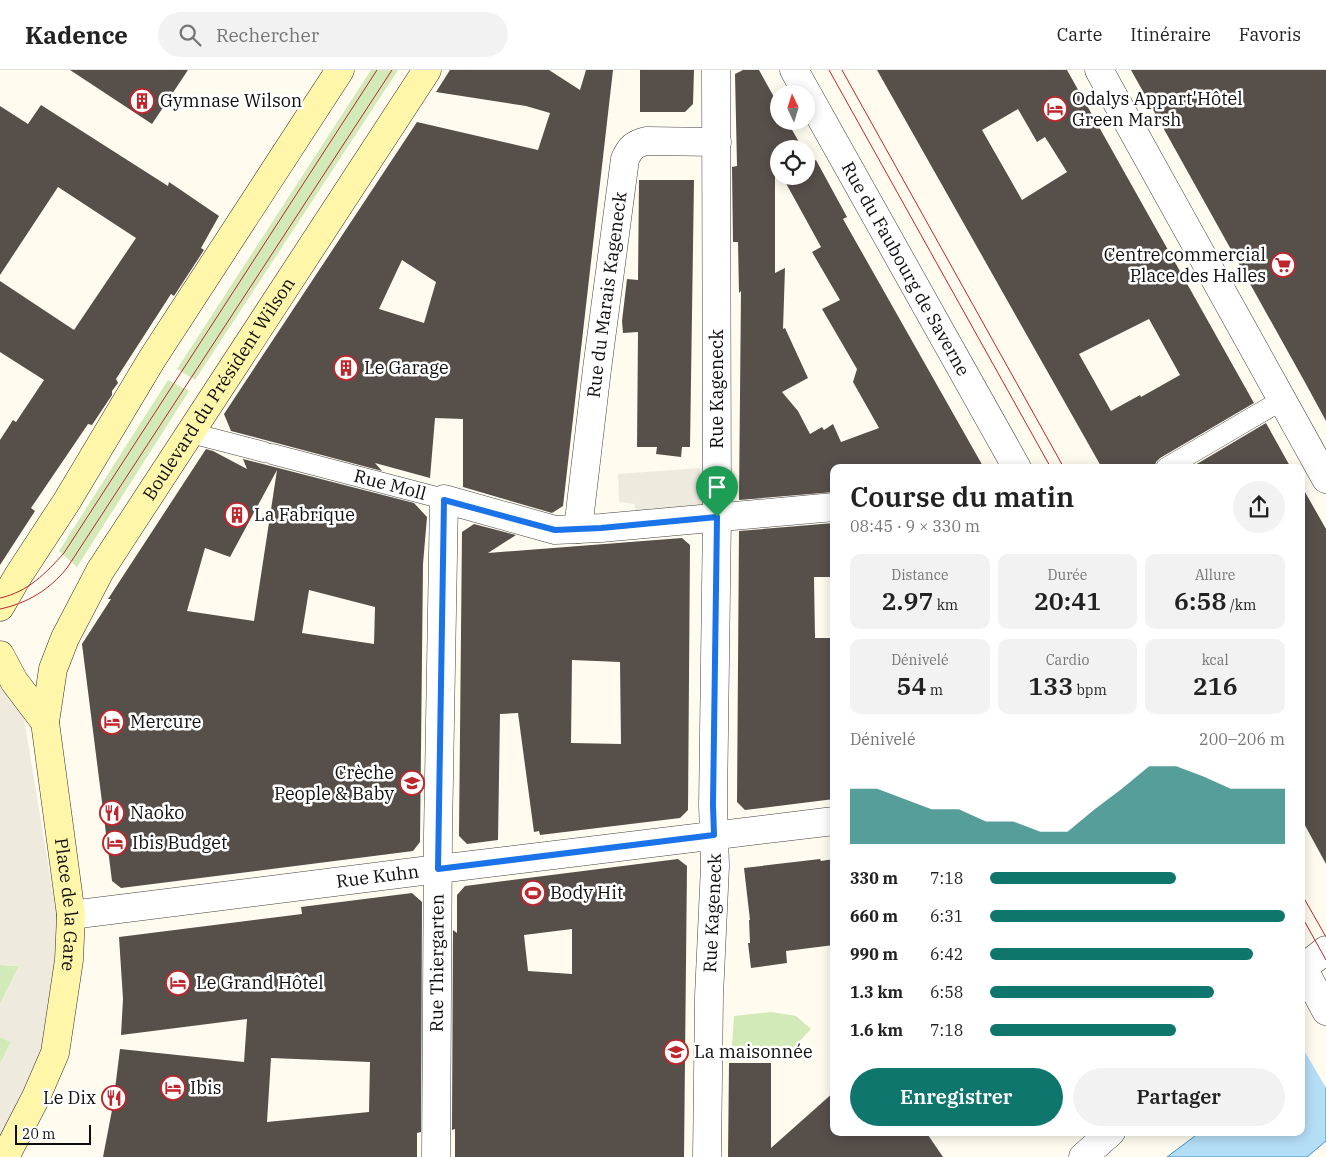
<!DOCTYPE html>
<html lang="fr">
<meta charset="utf-8">
<style>
body{margin:0;font-family:"IBM Plex Serif",serif;background:#f2f2f2;color:#222;height:100vh;display:flex;flex-direction:column;font-size:19px;white-space:nowrap}
*{box-sizing:border-box;margin:0}
p{font-size:16px;color:#767676}
.icon{flex:none;width:28px;height:28px;fill:none;stroke:currentColor;stroke-width:2;stroke-linecap:round;stroke-linejoin:round}
.map{position:relative;flex:1;overflow:hidden}
.drawer{position:absolute;left:830px;top:394px;width:475px;height:672px;display:flex;flex-direction:column;background:#fff;border-radius:10px;box-shadow:0 2px 12px #0003}
.drawer>*{flex:none}
.needle{width:32px;rotate:356deg}
.buttons{position:absolute;left:770px;top:15px;display:grid;gap:10px}
.buttons a{display:grid;place-items:center;width:45px;height:45px;border-radius:50%;background:#fff;box-shadow:0 2px 12px #0003;font-size:25px}
.scale{position:absolute;left:15px;bottom:12px;width:76px;box-sizing:border-box;padding-left:5px;border:2px solid #0e0e0e;border-top:0;font-size:14px;line-height:18px;white-space:nowrap;color:#0e0e0e;-webkit-text-stroke:4px #fff;paint-order:stroke}
.pin{position:absolute;display:grid;place-items:center;width:42px;height:42px;color:#fff;margin:-51px -21px;border-radius:50% 50% 50% 0;rotate:-45deg;box-shadow:0 0 5px #0007}
.pin .icon{rotate:45deg}
.round{display:grid;place-items:center;flex:none;width:52px;height:52px;border-radius:26px;background:#f2f2f2}
.summary{display:flex;align-items:center;justify-content:space-between;height:85px;padding:0 20px}
h1{font-size:28px;font-weight:600;line-height:38px}
.figures{display:grid;grid-template-columns:repeat(3,1fr);gap:8px;height:85px;padding:5px 20px}
.figures div{display:grid;align-content:center;border-radius:10px;background:#f2f2f2;text-align:center}
.figures b{font-size:25px;font-weight:600}
.figures small{font-size:14px;font-weight:400}
.figures p{font-size:14px}
.chart{height:140px;padding:10px 20px}
.chart p{display:flex;justify-content:space-between}
.chart svg{width:100%;height:90px;margin-top:5px;fill:#0f766e;opacity:.7}
.cta{display:flex;gap:10px;margin-top:auto;padding:10px 20px}
.cta a{flex:1;height:58px;border-radius:30px;background:#0f766e;color:#fff;font-size:20px;font-weight:600;line-height:58px;text-align:center}
.cta a+a{background:#f2f2f2;color:#222}
ul{padding:0 20px;list-style:none;font-size:16px}
li{display:grid;grid-template-columns:80px 60px 1fr;align-items:center;height:38px}
li i{height:12px;border-radius:6px;background:#0f766e}
header{display:flex;align-items:center;gap:30px;box-sizing:border-box;height:70px;padding:0 25px;background:#fff;border-bottom:1px solid #e0e0e0}
header strong{font-size:24px}
nav{display:flex;gap:28px;margin-inline-start:auto;font-size:18px}
.search{width:350px;height:45px;background:#f2f2f2;display:flex;align-items:center;gap:12px;box-sizing:border-box;padding:0 18px;border-radius:28px;color:#767676;font-size:19px}
.map>svg:first-child{display:block}
.green{fill:#d2e9b8}
.plaza{fill:#efeade}
.water{fill:#b4ddf6;stroke:#3b92cd}
.pier{fill:#fffcef}
.building{fill:#574f4a;fill-rule:evenodd}
.lines{fill:none;stroke-linecap:round;stroke-linejoin:round}
.pedestrian-casing{stroke:#414141;stroke-width:21}
.minor-casing{stroke:#414141;stroke-width:29}
.tertiary-casing{stroke:#414141;stroke-width:29}
.secondary-casing{stroke:#303030;stroke-width:29}
.pedestrian{stroke:#fff;stroke-width:20}
.minor{stroke:#fff;stroke-width:28}
.tertiary{stroke:#fff;stroke-width:28}
.secondary{stroke:#fff6aa;stroke-width:28}
.tram{stroke:#be262c;stroke-width:1}
.route-casing{stroke:#fff;stroke-width:10}
.route{stroke:#1a73e8;stroke-width:6}
.labels{text-anchor:middle;stroke-width:5;stroke-linejoin:round;paint-order:stroke}
.poi-label{font-size:18px;fill:#0e0e0e;stroke:#fff;text-anchor:start}
.street-label{font-size:18px;fill:#0e0e0e;stroke:#fff}
</style>
<header>
<strong>Kadence</strong>
<div class="search"><svg class="icon" aria-label="search" viewBox="0 0 24 24"><circle cx="10" cy="10" r="6"/><path d="M15 15l6 6"/></svg>Rechercher</div>
<nav><a>Carte</a><a>Itinéraire</a><a>Favoris</a></nav>
</header>
<div class="map">
<svg width="1326" height="1087" viewBox="0 0 1326 1087">
<rect width="100%" height="100%" fill="#fffcef"/>
<path class="green" d="M371,0H398L195,310L177,299Z
M168,310L189,321L77,497L59,481Z
M0,895L19,896L0,934Z
M772,942L796,946L811,959L793,978L732,976L734,946Z
M0,967L11,972L1,994L0,993Z"/>
<path class="plaza" d="M700,398L703,438L636,441L634,434L619,432L618,404Z
M0,617L4,619L22,639L24,648L59,860L57,889L43,980L0,1072V993L11,972L0,967V934L19,896L0,895Z"/>
<path class="water" d="M1326,951V1071L1307,1087H1167L1199,1063L1301,1062V966Z"/>
<path class="pier" d="M1326,949V1018L1301,975V963Z"/>
<path class="building" d="M70,0H188L152,54Z
M450,0H549L580,20L586,0H613L563,436L552,443L463,417V349L435,348L430,408L375,393L382,401L231,361L224,344L417,52L538,80L550,43L526,36L436,22ZM402,190L436,212L424,253L379,239Z
M640,0H694L693,34L685,42H640Z
M743,0H759L779,36V51H787L803,79H779V100L775,93V203L785,198L783,259L785,258L808,308L782,322L798,341L810,364L822,357L824,360L833,354L841,372L879,358L853,312L857,299L822,239L840,230L812,182L821,177L782,106H806V85L811,93L816,90L847,147L843,149L984,398H834V422L739,430L741,221L739,223L738,172H733L732,97L737,96L735,4Z
M877,0H1067L1254,333L1160,388L1156,392L1154,398H1102ZM1018,39L1037,72L1045,67L1067,102L1022,130L982,60ZM1149,249L1180,305L1141,327L1140,325L1111,341L1079,284Z
M1131,0H1326V351L1307,316Z
M41,35L168,116L169,112L219,146L201,178L204,180L174,226L171,224L116,309L118,313L112,321V325L92,355L88,354L31,438L35,441L0,495V370L13,350L16,352L44,310L0,282V211L74,260L136,168L58,117L0,205V36L28,54Z
M639,110H694L690,377H682L681,387L656,384L657,377H637L638,262L623,263L622,251L627,209L638,210Z
M1266,353L1291,398H1190Z
M206,379L213,381L247,399L243,389L414,433L427,447L423,494L420,772L413,781L121,818L112,811L82,574L111,529H108ZM277,400L254,551L187,541L205,478L230,487ZM309,520L375,537L374,574L302,563Z
M1301,415L1326,459V794L1301,748Z
M834,453V507H814L815,568H834V729L745,740L737,732L739,461Z
M474,454L516,465L488,483L682,468L690,475L688,740L680,748L540,765L539,761L534,762L518,643L500,644L498,770L467,774L459,766L462,462ZM572,590L620,592L621,674L571,673Z
M678,789L687,796L684,1087H455V1059L452,1060L453,860L457,863V825L465,816ZM572,859V904L528,901L524,865Z
M820,789L821,791L834,789V875L786,881L787,893L751,898L748,873H750L749,850H750L744,798Z
M412,823L422,832L421,1062L417,1063V1087H103L113,1035L120,979L244,992L247,949L121,965L123,929L119,867L302,844L301,837ZM271,988L370,992L369,1042L267,1052Z
M729,993H771V1078L834,1022V1062H926L943,1087H728Z"/>
<g class="lines">
<defs>
<g id="pedestrian">
<path d="M191,363L264,382"/>
<path id="s1" d="M272,384L444,429"/>
<path d="M1166,398L1282,330"/>
</g>
<g id="minor">
<path d="M1099,0L1326,409"/>
<path id="s2" d="M578,459L597,299L625,89C630,78 634,74 646,71L717,72"/>
<path id="s3" d="M71,845L422,801L834,751"/>
<path d="M1326,880L1303,898L1326,941"/>
<path id="s4" d="M436,1087L438,764L444,429L555,460L601,458L834,437"/>
<path id="s5" d="M707,1087L709,926L715,796L713,735L717,447L716,0"/>
</g>
<g id="tertiary">
<path id="s6" d="M794,0L1017,398"/>
<path d="M1301,896L1303,898L1301,899"/>
<path d="M1083,1087L1111,1062"/>
</g>
<g id="secondary">
<path d="M0,537L18,506L67,431L152,289L340,0"/>
<path id="s7" d="M0,585L14,611L45,652L71,845L69,890L55,983L36,1027L5,1087"/>
<path id="s8" d="M45,652L53,599L65,568L100,501L427,0"/>
</g>
</defs>
<use href="#pedestrian" class="pedestrian-casing"/>
<use href="#minor" class="minor-casing"/>
<use href="#tertiary" class="tertiary-casing"/>
<use href="#secondary" class="secondary-casing"/>
<use href="#pedestrian" class="pedestrian"/>
<use href="#minor" class="minor"/>
<use href="#tertiary" class="tertiary"/>
<use href="#secondary" class="secondary"/>
<path class="tram" d="M829,0L1051,398
M842,0L1064,398
M0,528C28,522 46,503 64,483L377,0
M0,539C28,533 49,520 67,498L392,0
M1301,823L1326,867
M1301,845L1326,890"/>
</g>
<g class="lines">
<defs>
<path id="route" d="M444,430L555,460L601,458L717,447L713,735L714,765L438,799Z"/>
</defs>
<use href="#route" class="route-casing"/>
<use href="#route" class="route"/>
</g>
<defs>
<symbol id="building-ring" viewBox="-11 -11 22 22"><circle r="9.5" fill="#fff" stroke="#be262c" stroke-width="1.5"/><path d="M-4-6H4V6H1V3H-1V6H-4ZM-2.5-4.3h1.7v1.8h-1.7ZM.8-4.3h1.7v1.8H.8ZM-2.5-1h1.7V.8h-1.7ZM.8-1h1.7V.8H.8Z" fill="#be262c"/></symbol>
<symbol id="hotel-ring" viewBox="-11 -11 22 22"><circle r="9.5" fill="#fff" stroke="#be262c" stroke-width="1.5"/><path d="M-6-4.5h1.5V1H6V5H4.5V3h-9V5H-6ZM-4 0a1.8 1.8 0 1 1 3.6 0ZM.5 0V-2.5h3Q6-2.5 6 0Z" fill="#be262c"/></symbol>
<symbol id="supermarket-ring" viewBox="-11 -11 22 22"><circle r="9.5" fill="#fff" stroke="#be262c" stroke-width="1.5"/><path d="M-6-5.5h2.5l.6 2H6L4.5 2H-2.5L-4.4-4H-6ZM-1.5 3.2a1.3 1.3 0 1 0 .1 0ZM3 3.2a1.3 1.3 0 1 0 .1 0Z" fill="#be262c"/></symbol>
<symbol id="school-ring" viewBox="-11 -11 22 22"><circle r="9.5" fill="#fff" stroke="#be262c" stroke-width="1.5"/><path d="M0-5L7-2L0 1L-7-2ZM-4 1L0 2.5L4 1V4Q0 6-4 4Z" fill="#be262c"/></symbol>
<symbol id="restaurant-ring" viewBox="-11 -11 22 22"><circle r="9.5" fill="#fff" stroke="#be262c" stroke-width="1.5"/><path d="M-5-6h1v4h1v-4h1v4h1v-4h1v5L-1.5 .5V6h-2V.5L-5-1ZM5-6V6H3V1.5H1.5Q1.5-4 5-6Z" fill="#be262c"/></symbol>
<symbol id="stadium-ring" viewBox="-11 -11 22 22"><circle r="9.5" fill="#fff" stroke="#be262c" stroke-width="1.5"/><path d="M0-5a6.5 5 0 1 0 0 10a6.5 5 0 1 0 0-10ZM-3.5-1.8h7v3.6h-7Z" fill="#be262c"/></symbol>
</defs>
<g fill-rule="evenodd">
<use href="#building-ring" x="128" y="17" width="28" height="28"/>
<use href="#hotel-ring" x="1041" y="25" width="28" height="28"/>
<use href="#supermarket-ring" x="1269" y="181" width="28" height="28"/>
<use href="#building-ring" x="332" y="284" width="28" height="28"/>
<use href="#building-ring" x="223" y="431" width="28" height="28"/>
<use href="#hotel-ring" x="98" y="638" width="28" height="28"/>
<use href="#school-ring" x="398" y="699" width="28" height="28"/>
<use href="#restaurant-ring" x="98" y="729" width="28" height="28"/>
<use href="#hotel-ring" x="101" y="759" width="28" height="28"/>
<use href="#stadium-ring" x="519" y="809" width="28" height="28"/>
<use href="#hotel-ring" x="164" y="899" width="28" height="28"/>
<use href="#school-ring" x="662" y="968" width="28" height="28"/>
<use href="#hotel-ring" x="159" y="1004" width="28" height="28"/>
<use href="#restaurant-ring" x="100" y="1014" width="28" height="28"/>
</g>
<g class="labels">
<g class="poi-label">
<text x="1072" y="35">Odalys Appart'Hôtel<tspan x="1072" dy="21">Green Marsh</tspan></text>
<text x="160" y="37">Gymnase Wilson</text>
<text x="1266" y="191" text-anchor="end">Centre commercial<tspan x="1266" dy="21">Place des Halles</tspan></text>
<text x="364" y="304">Le Garage</text>
<text x="254" y="451">La Fabrique</text>
<text x="130" y="658">Mercure</text>
<text x="394" y="709" text-anchor="end">Crèche<tspan x="394" dy="21">People &amp; Baby</tspan></text>
<text x="130" y="749">Naoko</text>
<text x="132" y="779">Ibis Budget</text>
<text x="550" y="829">Body Hit</text>
<text x="196" y="919">Le Grand Hôtel</text>
<text x="694" y="988">La maisonnée</text>
<text x="190" y="1024">Ibis</text>
<text x="96" y="1034" text-anchor="end">Le Dix</text>
</g>
<g class="street-label">
<text dy="6" stroke="none"><textPath href="#s6" startOffset="228">Rue du Faubourg de Saverne</textPath></text>
<text dy="6" stroke="none"><textPath href="#s2" startOffset="236">Rue du Marais Kageneck</textPath></text>
<text dy="6" stroke="none"><textPath href="#s8" startOffset="380">Boulevard du Président Wilson</textPath></text>
<text transform="translate(717 319) rotate(-90)" y="6">Rue Kageneck</text>
<text dy="6" stroke="none"><textPath href="#s1" startOffset="122">Rue Moll</textPath></text>
<text dy="6" stroke="none"><textPath href="#s3" startOffset="309">Rue Kuhn</textPath></text>
<text dy="6" stroke="none"><textPath href="#s7" startOffset="265">Place de la Gare</textPath></text>
<text dy="6" stroke="none"><textPath href="#s5" startOffset="244">Rue Kageneck</textPath></text>
<text dy="6" stroke="none"><textPath href="#s4" startOffset="194">Rue Thiergarten</textPath></text>
</g>
</g>
</svg>
<div class="buttons">
<a><svg class="needle" viewBox="-14 -14 28 28"><path d="M0-13l5 13h-10z" fill="#e53935"/><path d="M0 13l5-13h-10z" fill="#767676"/></svg></a>
<a><svg class="icon" aria-label="locate" viewBox="0 0 24 24"><circle cx="12" cy="12" r="6"/><path d="M12 2v4M12 18v4M2 12h4M18 12h4"/></svg></a>
</div>
<div class="scale">20 m</div>
<div class="pin" style="left:717px;top:447px;background:#1e9e55"><svg class="icon" aria-label="arrive" viewBox="0 0 24 24"><path d="M6 21V4h12l-3 4 3 4H6"/></svg></div>
<section class="drawer">
<div class="summary"><div><h1>Course du matin</h1><p>08:45 · 9 × 330 m</p></div><a class="round"><svg class="icon" aria-label="share" viewBox="0 0 24 24"><path d="M12 15V3M7 8l5-5 5 5M5 13v7h14v-7"/></svg></a></div>
<div class="figures">
<div><p>Distance</p><b>2.97<small> km</small></b></div>
<div><p>Durée</p><b>20:41</b></div>
<div><p>Allure</p><b>6:58<small> /km</small></b></div>
</div>
<div class="figures">
<div><p>Dénivelé</p><b>54<small> m</small></b></div>
<div><p>Cardio</p><b>133<small> bpm</small></b></div>
<div><p>kcal</p><b>216</b></div>
</div>
<div class="chart"><p><span>Dénivelé</span>200–206 m</p>
<svg viewBox="0 0 160 44" preserveAspectRatio="none"><path d="M0 44V17L10 17L20 22L30 27L40 27L50 33L60 33L70 38L80 38L90 27L100 17L110 6L120 6L130 11L140 17L150 17L160 17V44z"/></svg>
</div>
<ul>
<li><b>330 m</b>7:18<i style="width:63%"></i></li>
<li><b>660 m</b>6:31<i style="width:100%"></i></li>
<li><b>990 m</b>6:42<i style="width:89%"></i></li>
<li><b>1.3 km</b>6:58<i style="width:76%"></i></li>
<li><b>1.6 km</b>7:18<i style="width:63%"></i></li>
</ul>
<div class="cta"><a>Enregistrer</a><a>Partager</a></div>
</section>
</div>
